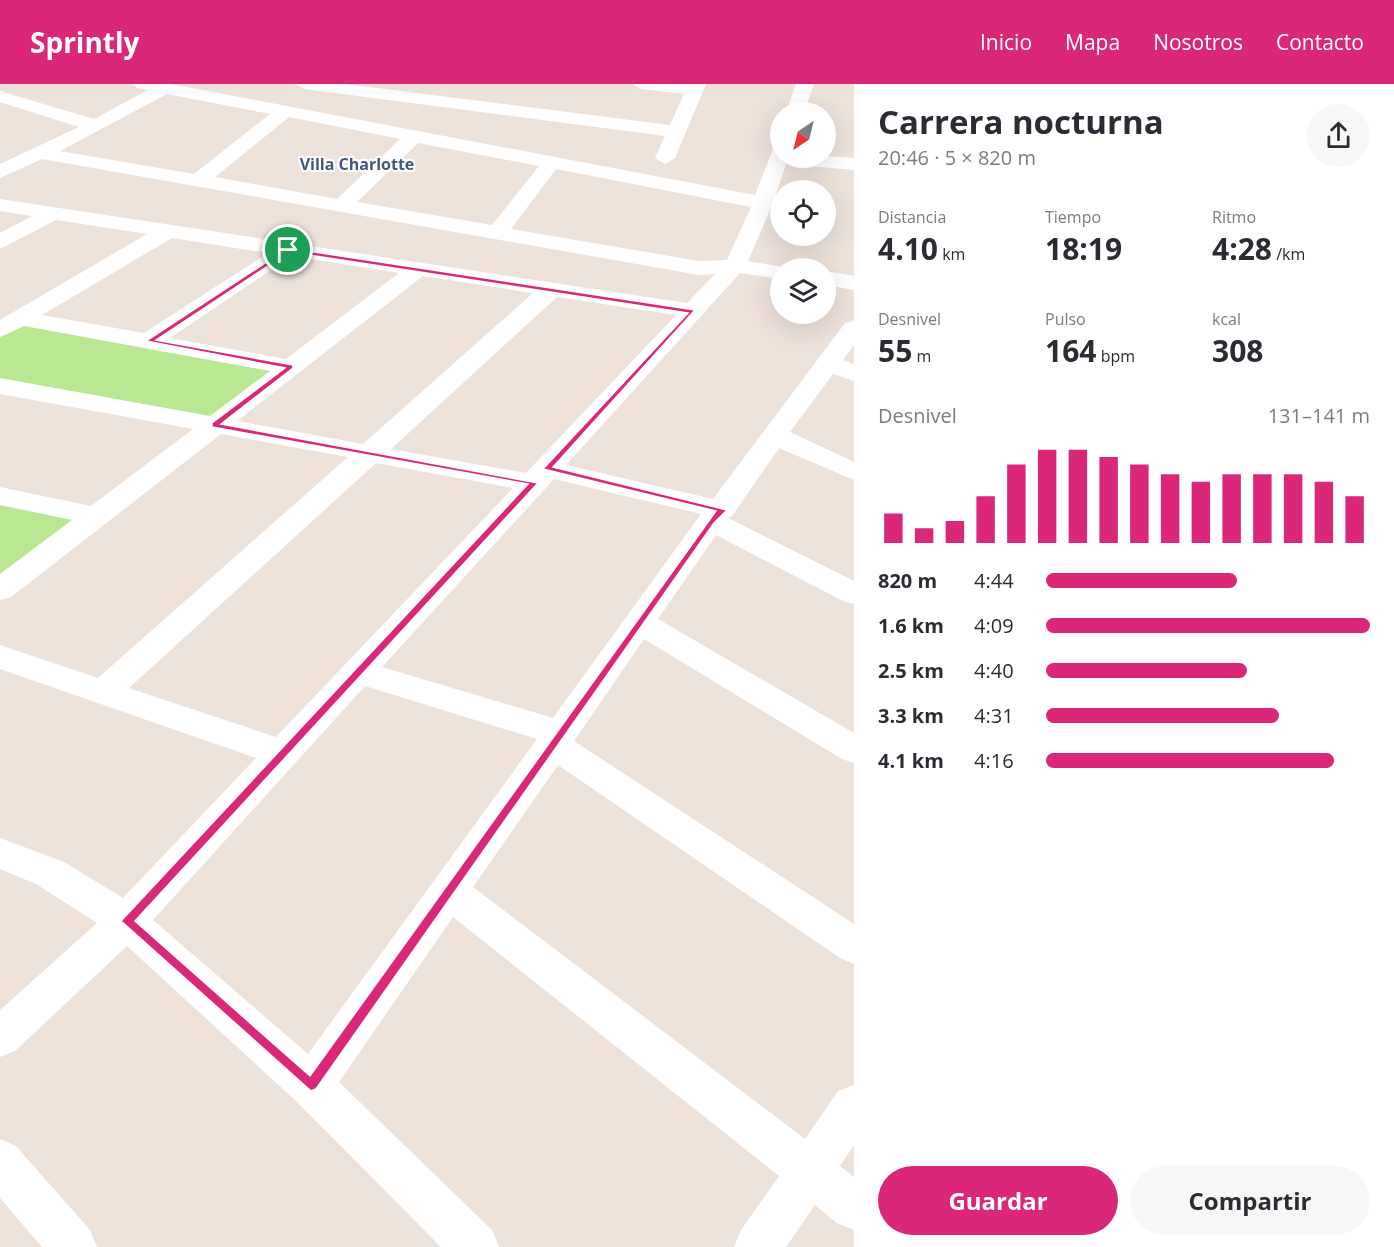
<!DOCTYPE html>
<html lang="es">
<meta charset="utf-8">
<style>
body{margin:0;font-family:"Open Sans",sans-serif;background:#f7f7f7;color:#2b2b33;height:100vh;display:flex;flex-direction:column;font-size:22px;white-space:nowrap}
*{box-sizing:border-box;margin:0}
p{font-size:20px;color:#7c7c81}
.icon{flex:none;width:33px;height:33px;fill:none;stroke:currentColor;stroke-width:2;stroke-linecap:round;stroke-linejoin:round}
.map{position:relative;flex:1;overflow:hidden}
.side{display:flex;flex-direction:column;background:#fff;width:540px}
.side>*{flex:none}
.needle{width:39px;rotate:215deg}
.tools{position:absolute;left:770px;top:18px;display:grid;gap:12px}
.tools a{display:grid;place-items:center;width:66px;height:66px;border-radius:50%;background:#fff;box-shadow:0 6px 24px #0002;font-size:30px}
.pin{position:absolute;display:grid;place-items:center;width:51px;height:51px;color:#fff;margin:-26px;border:3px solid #fff;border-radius:50%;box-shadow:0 2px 6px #0007}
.round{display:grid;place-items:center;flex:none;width:63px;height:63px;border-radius:32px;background:#f7f7f7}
.summary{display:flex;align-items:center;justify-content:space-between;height:102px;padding:0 24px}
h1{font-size:33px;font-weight:700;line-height:45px}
.metrics{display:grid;grid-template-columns:repeat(3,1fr);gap:9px;height:102px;padding:6px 24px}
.metrics div{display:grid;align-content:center}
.metrics b{font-size:30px;font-weight:700}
.metrics small{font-size:16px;font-weight:400}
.metrics p{font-size:16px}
.chart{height:168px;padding:12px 24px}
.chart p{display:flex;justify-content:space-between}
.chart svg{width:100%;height:108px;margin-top:6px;stroke:#db2777;stroke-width:6}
.button{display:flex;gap:12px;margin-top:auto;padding:12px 24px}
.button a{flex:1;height:69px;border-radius:36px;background:#db2777;color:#fff;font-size:24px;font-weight:700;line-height:69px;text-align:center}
.button a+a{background:#f7f7f7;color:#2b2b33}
ul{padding:0 24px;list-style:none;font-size:20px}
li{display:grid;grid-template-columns:96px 72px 1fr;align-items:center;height:45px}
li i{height:15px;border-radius:8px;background:#db2777}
header{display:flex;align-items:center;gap:36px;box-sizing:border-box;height:84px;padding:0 30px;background:#db2777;color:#fff}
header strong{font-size:28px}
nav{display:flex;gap:33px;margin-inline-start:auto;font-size:21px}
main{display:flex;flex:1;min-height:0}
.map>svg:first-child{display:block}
.green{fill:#bae892}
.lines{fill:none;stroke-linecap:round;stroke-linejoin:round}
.minor{fill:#fff;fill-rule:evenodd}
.route{fill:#db2777;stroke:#fff;stroke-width:1.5;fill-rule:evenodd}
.labels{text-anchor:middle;stroke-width:4.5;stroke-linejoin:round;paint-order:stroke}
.far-neighbourhood-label{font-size:16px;font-weight:bold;fill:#46577d;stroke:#fff}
</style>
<header>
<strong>Sprintly</strong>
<nav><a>Inicio</a><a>Mapa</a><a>Nosotros</a><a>Contacto</a></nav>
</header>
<main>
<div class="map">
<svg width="854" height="1163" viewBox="0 0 854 1163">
<rect width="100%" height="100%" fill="#ede2da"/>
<path class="green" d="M20,234L291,283L214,341L0,302V246Z
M0,412L97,432L0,506Z"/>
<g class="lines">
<path class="minor" d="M134,0H171L755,111L773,65L780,63V74L825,72L854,74V86L786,80L773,119L748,177L789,184H780V195L740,189L566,381L713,415L845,239L854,237V261L843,276L854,280V297L833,290L790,348L854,378V396L779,364L732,432L728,434L854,497V520L843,517L716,451L658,535L854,649V679L842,675L644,555L574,657L854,840V880L840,874L558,681L473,803L805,1055L838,1007L854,1001V1061L840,1082L854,1093V1146L837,1139L815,1121L786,1163H734L741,1146L779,1092L453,833L339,998L492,1146L499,1163H441L295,1016L127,862L15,967L0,973V926L97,839L36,800L0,785V754L64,778L123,814L256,674L0,585V561L98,594L348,373L221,350L11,513L0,516V490L72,436L0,421V403L91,422L193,345L0,310V294L210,332L270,287L24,242L0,253V236L147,150L56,136L0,165V149L32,132L0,127V115L687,219L715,190L699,191L42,75L0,94V80L79,43L0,18V7L94,35L148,6L137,4ZM167,10L270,30L194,90L60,67ZM289,33L400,55L337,115L215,93ZM418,59L539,82L492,141L357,118ZM556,85L751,123L727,176L699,177L511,145ZM172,154L268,169L144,249L42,231ZM292,172L399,189L286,275L170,254ZM423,192L533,209L363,360L237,337ZM557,213L676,231L526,389L391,365ZM376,379L513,404L276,653L129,604ZM554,395L701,430L553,634L382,583ZM365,602L537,655L308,970L153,836Z
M295,0H345L670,41L684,10L641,5L632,0H706L675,74L665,80L655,74L665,52L304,5Z
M796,0H814L804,28H786Z
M825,187L854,192V206L825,201Z
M0,1055L16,1062L90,1146L97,1163H42L0,1114Z"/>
</g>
<path class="route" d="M288,164L695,226L553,383L727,426L714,439L316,1005L311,1007L121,837L528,400L212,343V339L285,284L146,257ZM289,168L688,229L543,385L716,427L310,992L135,837L538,399L221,340L293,284V281L156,256Z"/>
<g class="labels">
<g class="far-neighbourhood-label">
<text x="357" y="86">Villa Charlotte</text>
</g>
</g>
</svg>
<div class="tools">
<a><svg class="needle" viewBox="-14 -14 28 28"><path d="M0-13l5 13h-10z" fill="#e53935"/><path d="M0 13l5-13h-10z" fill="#7c7c81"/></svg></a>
<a><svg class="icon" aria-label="locate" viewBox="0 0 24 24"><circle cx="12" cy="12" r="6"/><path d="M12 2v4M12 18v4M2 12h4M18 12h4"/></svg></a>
<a><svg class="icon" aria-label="layers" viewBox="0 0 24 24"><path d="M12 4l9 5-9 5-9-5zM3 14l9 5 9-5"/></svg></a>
</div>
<div class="pin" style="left:288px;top:166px;background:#1e9e55"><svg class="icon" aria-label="arrive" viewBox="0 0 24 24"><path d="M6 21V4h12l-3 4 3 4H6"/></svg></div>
</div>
<section class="side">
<div class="summary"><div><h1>Carrera nocturna</h1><p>20:46 · 5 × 820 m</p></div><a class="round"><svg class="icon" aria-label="share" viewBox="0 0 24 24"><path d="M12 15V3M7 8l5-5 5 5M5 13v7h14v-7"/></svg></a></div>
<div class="metrics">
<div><p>Distancia</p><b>4.10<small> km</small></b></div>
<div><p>Tiempo</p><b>18:19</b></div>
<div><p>Ritmo</p><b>4:28<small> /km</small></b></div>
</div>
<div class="metrics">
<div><p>Desnivel</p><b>55<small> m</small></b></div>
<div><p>Pulso</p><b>164<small> bpm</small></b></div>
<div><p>kcal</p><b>308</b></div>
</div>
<div class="chart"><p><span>Desnivel</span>131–141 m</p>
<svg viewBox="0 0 160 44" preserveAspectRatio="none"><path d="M5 44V32M15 44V38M25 44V35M35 44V25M45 44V12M55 44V6M65 44V6M75 44V9M85 44V12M95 44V16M105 44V19M115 44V16M125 44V16M135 44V16M145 44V19M155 44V25"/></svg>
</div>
<ul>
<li><b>820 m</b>4:44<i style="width:59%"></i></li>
<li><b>1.6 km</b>4:09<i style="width:100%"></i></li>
<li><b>2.5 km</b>4:40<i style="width:62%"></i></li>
<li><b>3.3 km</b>4:31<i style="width:72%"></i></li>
<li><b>4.1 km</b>4:16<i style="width:89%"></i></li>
</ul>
<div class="button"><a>Guardar</a><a>Compartir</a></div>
</section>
</main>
